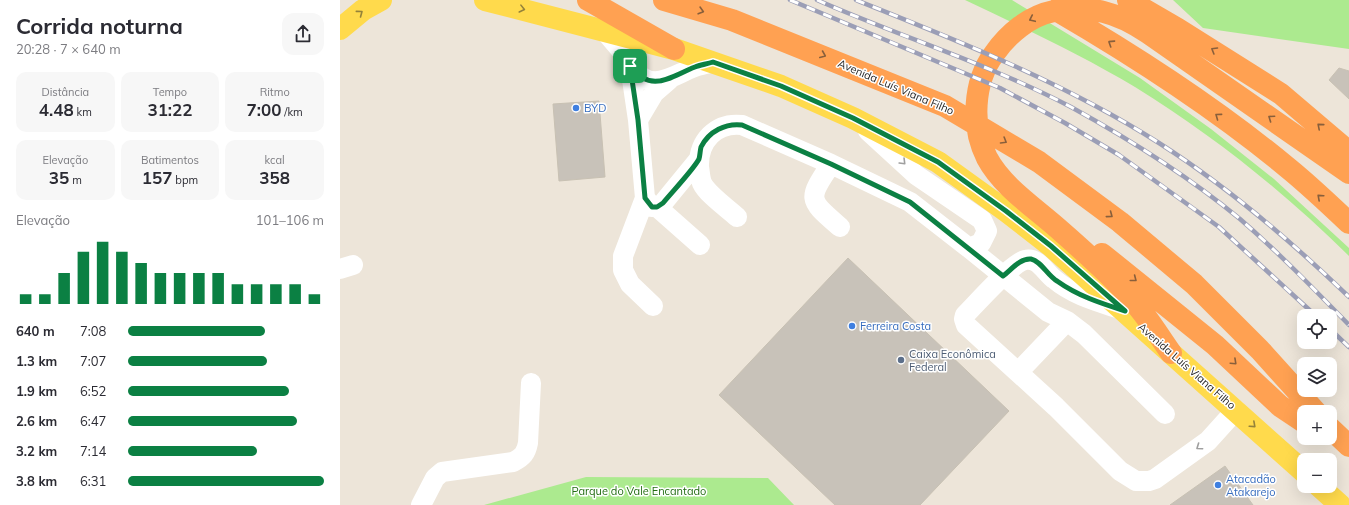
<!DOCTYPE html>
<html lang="pt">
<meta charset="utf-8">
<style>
body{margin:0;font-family:Mulish,sans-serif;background:#f7f7f7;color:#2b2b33;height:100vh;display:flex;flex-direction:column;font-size:15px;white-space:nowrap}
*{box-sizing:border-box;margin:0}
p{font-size:13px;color:#7c7c81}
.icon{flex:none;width:22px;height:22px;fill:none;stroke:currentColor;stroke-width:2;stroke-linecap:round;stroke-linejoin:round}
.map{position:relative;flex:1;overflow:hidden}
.drawer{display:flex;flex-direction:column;background:#fff;width:340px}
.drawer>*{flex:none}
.tools{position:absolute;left:957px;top:309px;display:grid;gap:8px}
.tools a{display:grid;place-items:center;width:40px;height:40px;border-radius:8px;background:#fff;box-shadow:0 4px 16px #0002;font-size:20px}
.pin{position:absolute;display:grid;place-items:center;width:34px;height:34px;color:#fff;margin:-17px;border-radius:8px;box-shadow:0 2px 6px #0006}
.round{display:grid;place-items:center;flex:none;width:42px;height:42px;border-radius:12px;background:#f7f7f7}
.headline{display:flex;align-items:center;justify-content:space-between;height:68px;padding:0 16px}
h1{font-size:22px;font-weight:700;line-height:30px}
.stats{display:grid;grid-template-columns:repeat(3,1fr);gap:6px;height:68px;padding:4px 16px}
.stats div{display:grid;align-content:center;border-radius:10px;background:#f7f7f7;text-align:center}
.stats b{font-size:17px;font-weight:700}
.stats small{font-size:11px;font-weight:400}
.stats p{font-size:11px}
.chart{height:112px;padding:8px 16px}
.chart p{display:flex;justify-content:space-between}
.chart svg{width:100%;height:72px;margin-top:4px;stroke:#0b8043;stroke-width:6}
ul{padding:0 16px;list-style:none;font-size:13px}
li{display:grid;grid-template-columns:64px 48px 1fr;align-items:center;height:30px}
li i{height:10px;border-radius:5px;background:#0b8043}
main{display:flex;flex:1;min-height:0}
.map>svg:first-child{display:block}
.green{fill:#acea8f}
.building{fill:#c8c2b9;stroke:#c8c1b3}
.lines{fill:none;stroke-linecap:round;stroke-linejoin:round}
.minor{stroke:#fff;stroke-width:20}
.major{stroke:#ffda4c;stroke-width:22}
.highway{stroke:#ffa152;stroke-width:22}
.rail-casing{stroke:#9b9eb6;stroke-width:4.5}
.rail{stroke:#fff;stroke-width:3;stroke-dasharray:9;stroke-linecap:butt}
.oneway{stroke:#94823a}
.oneway2{stroke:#895f3b}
.oneway3{stroke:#9f9f9f}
.route-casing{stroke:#fff;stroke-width:8}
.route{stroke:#0b8043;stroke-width:5}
.shop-dot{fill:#3f7fe0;stroke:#fff;stroke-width:1.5}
.service-dot{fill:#5c6f8a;stroke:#fff;stroke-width:1.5}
.labels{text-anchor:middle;stroke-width:3;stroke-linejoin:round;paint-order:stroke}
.street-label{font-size:11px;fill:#292929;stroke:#fff}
.shop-label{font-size:11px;fill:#366cbe;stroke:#fff;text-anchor:start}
.service-label{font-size:11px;fill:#4e5e75;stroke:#fff;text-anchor:start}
.park-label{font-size:11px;fill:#226d12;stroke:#fff}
</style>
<main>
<section class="drawer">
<div class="headline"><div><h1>Corrida noturna</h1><p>20:28 · 7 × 640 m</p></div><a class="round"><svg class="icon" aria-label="share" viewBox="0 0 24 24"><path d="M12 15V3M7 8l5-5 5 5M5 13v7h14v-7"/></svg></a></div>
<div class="stats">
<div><p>Distância</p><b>4.48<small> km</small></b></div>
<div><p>Tempo</p><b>31:22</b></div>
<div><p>Ritmo</p><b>7:00<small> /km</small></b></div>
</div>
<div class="stats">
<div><p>Elevação</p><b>35<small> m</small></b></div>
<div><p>Batimentos</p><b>157<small> bpm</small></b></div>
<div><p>kcal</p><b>358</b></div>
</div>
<div class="chart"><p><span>Elevação</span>101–106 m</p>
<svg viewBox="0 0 160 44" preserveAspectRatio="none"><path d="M5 44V38M15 44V38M25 44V25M35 44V12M45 44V6M55 44V12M65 44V19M75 44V25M85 44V25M95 44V25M105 44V25M115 44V32M125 44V32M135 44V32M145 44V32M155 44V38"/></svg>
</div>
<ul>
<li><b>640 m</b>7:08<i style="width:70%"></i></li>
<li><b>1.3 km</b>7:07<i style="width:71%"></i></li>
<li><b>1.9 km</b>6:52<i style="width:82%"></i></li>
<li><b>2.6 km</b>6:47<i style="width:86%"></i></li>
<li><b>3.2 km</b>7:14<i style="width:66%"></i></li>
<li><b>3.8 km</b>6:31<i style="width:100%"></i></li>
</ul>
</section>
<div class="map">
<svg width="1009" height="505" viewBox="0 0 1009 505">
<rect width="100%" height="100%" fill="#ede5d9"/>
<path class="green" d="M625,0H672L800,78L871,129L934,179L1009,248V256C943,191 874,136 795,87C741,55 682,27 625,0Z
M833,0H1009V49L863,28Z
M246,477L428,478L454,505H144Z"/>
<path class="building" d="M999,68L1009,71V99L989,80Z
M259,101L265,177L219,181L213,104Z
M508,258L669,411L580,505H495L379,395Z
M885,466L913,505H830Z"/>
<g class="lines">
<path class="minor" d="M263,29L285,55L290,66L298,120L305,198L283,256V270L290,284L313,306
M290,66C312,94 329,77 355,67C360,65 367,64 373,62
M298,120L314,93L329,80
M491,164C467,200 468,199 500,227
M305,198L312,207H317L323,203L359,159
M317,207L360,245
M397,217C387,208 367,194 362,183C360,178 360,172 359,167C358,141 376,122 402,125L491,164L570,202L629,248L641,243L647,231L642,220L576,175L528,131
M629,248L708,312L727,321L744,334L825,414
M0,269L13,265
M783,310C759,302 734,296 714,279C705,272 698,257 685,260C672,263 636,304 625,315L624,319L626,325L716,407L780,471L796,481H809L815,479L868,441L896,410
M685,365L727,321
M81,505L95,478L102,472L173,462C183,457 186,453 188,443L191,383"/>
<path class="major" d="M145,0L334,49L441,86L513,118L598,162L666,211L711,246L964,472
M0,29L23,10L41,0
M979,486L1000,505"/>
<path class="highway" d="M248,0L334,49
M324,0L392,20L605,106L699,162L780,222L854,284L920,350L976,412
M788,0L838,29L941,94L1009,152
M716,10C795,56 877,109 948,168C969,185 989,204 1009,223
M762,254L875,345L940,406L964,422
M831,353C822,340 813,326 803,313C780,283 750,257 722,232C697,209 663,188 647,158C631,127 633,82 654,54C668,34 689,16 714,11C751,5 777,12 808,33L1009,173
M990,428L1009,446"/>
<defs>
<path id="rail" d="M450,0L660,88L725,123L779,155L879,227L976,316
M477,0C561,37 649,64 731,107C789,139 848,176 900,219C938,252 973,288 1009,325
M516,0C619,41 725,83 819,143C888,187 950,240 1009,297
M990,329L1009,347"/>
</defs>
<use href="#rail" class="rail-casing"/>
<use href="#rail" class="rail"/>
</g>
<defs><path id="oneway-chevron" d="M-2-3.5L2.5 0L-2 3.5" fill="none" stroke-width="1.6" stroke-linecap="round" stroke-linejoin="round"/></defs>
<g class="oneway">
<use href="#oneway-chevron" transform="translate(182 9) rotate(14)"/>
<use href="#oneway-chevron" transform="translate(20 13) rotate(-37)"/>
<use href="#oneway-chevron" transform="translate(913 425) rotate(42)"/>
</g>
<g class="oneway2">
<use href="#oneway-chevron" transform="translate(361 11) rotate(16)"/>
<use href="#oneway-chevron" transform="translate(692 19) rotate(155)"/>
<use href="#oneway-chevron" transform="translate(771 43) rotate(-147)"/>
<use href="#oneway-chevron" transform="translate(874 50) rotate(-149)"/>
<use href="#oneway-chevron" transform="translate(483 55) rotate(23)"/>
<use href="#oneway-chevron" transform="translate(878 116) rotate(-144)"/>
<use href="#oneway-chevron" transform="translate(931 118) rotate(-145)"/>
<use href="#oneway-chevron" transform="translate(980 126) rotate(-139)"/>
<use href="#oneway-chevron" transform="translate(664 141) rotate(31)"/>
<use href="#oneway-chevron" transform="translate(980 197) rotate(-138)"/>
<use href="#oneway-chevron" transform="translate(770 215) rotate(37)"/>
<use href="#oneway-chevron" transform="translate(794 279) rotate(38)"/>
<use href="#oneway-chevron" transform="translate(894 362) rotate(43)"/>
</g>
<g class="oneway3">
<use href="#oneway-chevron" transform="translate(563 162) rotate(45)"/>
<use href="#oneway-chevron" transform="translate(859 447) rotate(145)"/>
</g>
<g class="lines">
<defs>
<path id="route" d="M373,62L441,86L513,118L598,162L666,211L711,246L785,311C760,303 738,296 717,281C708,276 701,261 691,259C680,258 671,270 663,276L570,202L491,164L402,125C386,123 369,131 361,147C360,151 360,156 359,159C353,170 332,192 323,203L317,207H312L305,198L298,120L290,66C312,94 329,77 355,67C360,65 367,64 373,62Z"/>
</defs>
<use href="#route" class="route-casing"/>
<use href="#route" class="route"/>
</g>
<g class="shop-dot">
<circle cx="236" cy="108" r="4"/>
<circle cx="512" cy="326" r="4"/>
<circle cx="878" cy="485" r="4"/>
</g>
<circle class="service-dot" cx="561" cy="360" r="4"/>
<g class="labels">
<g class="street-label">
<text transform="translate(556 87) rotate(23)" y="4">Avenida Luís Viana Filho</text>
<text transform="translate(847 366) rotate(41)" y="4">Avenida Luís Viana Filho</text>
</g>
<g class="shop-label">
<text x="244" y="112">BYD</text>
<text x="520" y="330">Ferreira Costa</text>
<text x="886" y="483">Atacadão<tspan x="886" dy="13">Atakarejo</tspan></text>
</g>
<g class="service-label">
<text x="569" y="358">Caixa Econômica<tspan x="569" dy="13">Federal</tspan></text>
</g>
<g class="park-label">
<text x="299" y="495">Parque do Vale Encantado</text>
</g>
</g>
</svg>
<div class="tools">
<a><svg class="icon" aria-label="locate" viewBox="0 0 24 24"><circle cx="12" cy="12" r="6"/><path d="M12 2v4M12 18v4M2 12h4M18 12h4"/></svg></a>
<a><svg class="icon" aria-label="layers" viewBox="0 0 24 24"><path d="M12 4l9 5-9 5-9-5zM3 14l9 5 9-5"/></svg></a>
<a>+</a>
<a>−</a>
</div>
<div class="pin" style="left:290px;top:66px;background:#1e9e55"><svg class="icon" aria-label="arrive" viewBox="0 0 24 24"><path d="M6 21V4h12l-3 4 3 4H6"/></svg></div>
</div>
</main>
